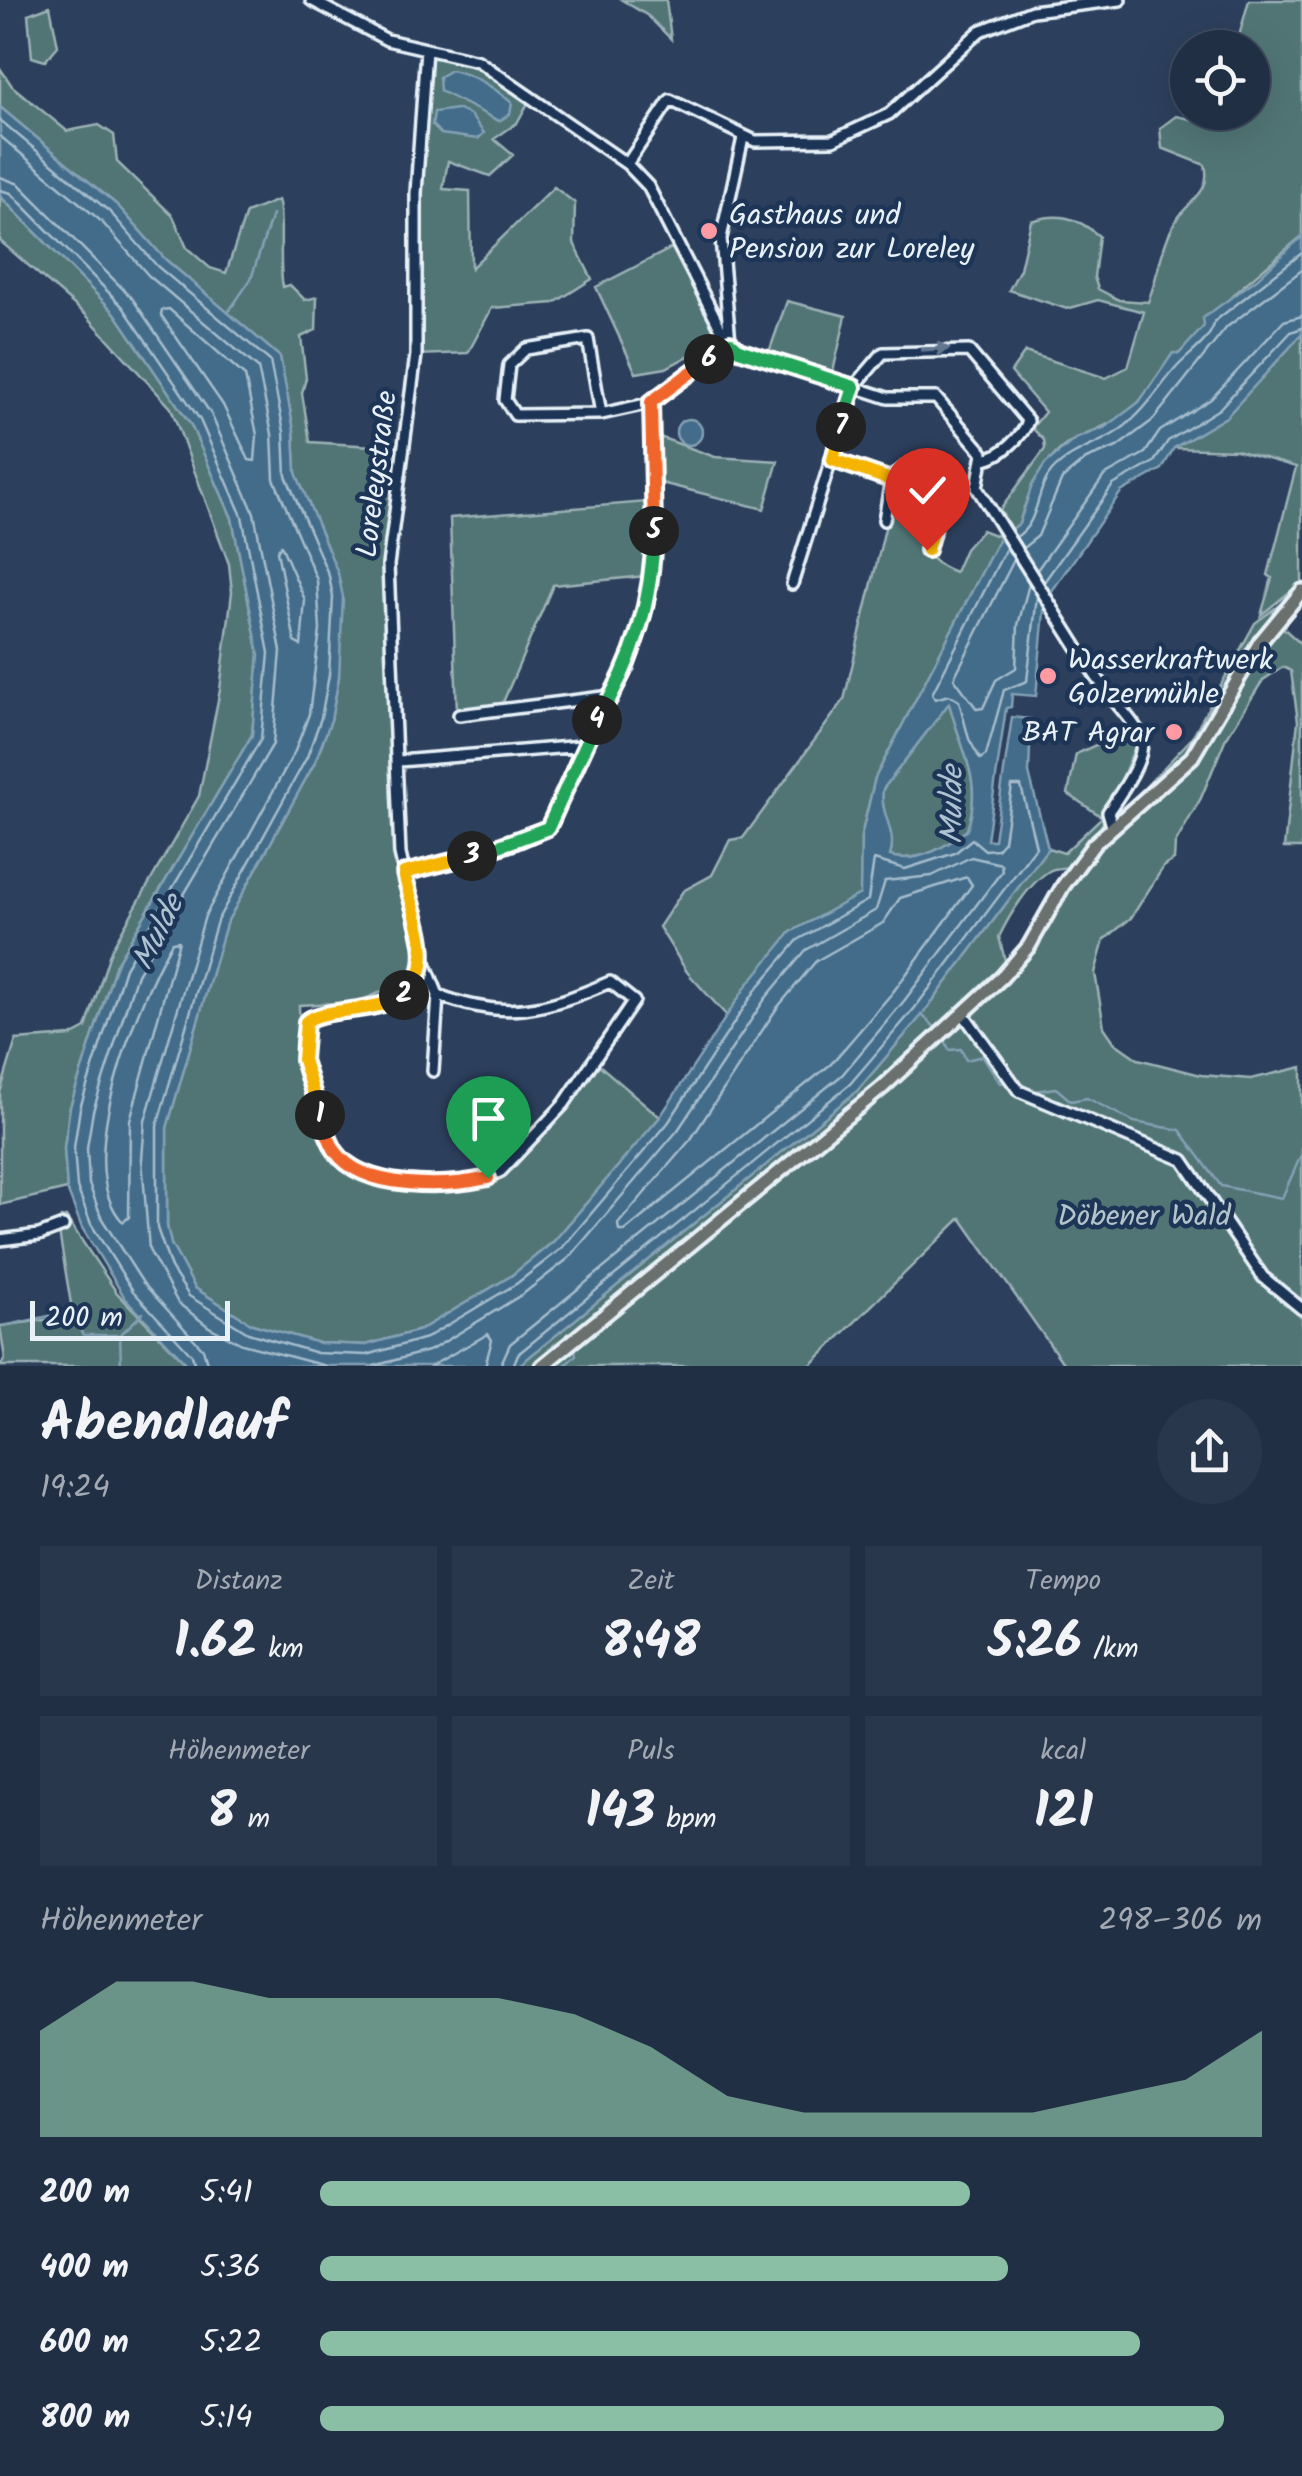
<!DOCTYPE html>
<html lang="de">
<meta charset="utf-8">
<style>
body{margin:0;font-family:Kalam,sans-serif;background:#29374c;color:#f1f3f6;height:100vh;display:flex;flex-direction:column;font-size:38px;white-space:nowrap}
*{box-sizing:border-box;margin:0}
p{font-size:32px;color:#a2a9b3}
.icon{flex:none;width:55px;height:55px;fill:none;stroke:currentColor;stroke-width:2;stroke-linecap:round;stroke-linejoin:round}
.map{position:relative;height:1366px;overflow:hidden}
.sheet{display:flex;flex-direction:column;background:#212f45;flex:1}
.sheet>*{flex:none}
.tools{position:absolute;left:1170px;top:30px;display:grid;gap:20px}
.tools a{display:grid;place-items:center;width:100px;height:100px;border-radius:50%;background:#212f45;box-shadow:0 10px 40px #0002,0 0 0 2px #3e4a5e;font-size:50px}
.scale{position:absolute;left:30px;bottom:25px;width:200px;box-sizing:border-box;padding-left:10px;border:5px solid #e8f1f8;border-top:0;font-size:28px;line-height:35px;white-space:nowrap;color:#e8f1f8;-webkit-text-stroke:8px #1d3557;paint-order:stroke}
.pin{position:absolute;display:grid;place-items:center;width:85px;height:85px;color:#fff;margin:-102px -42px;border-radius:50% 50% 50% 0;rotate:-45deg;box-shadow:0 0 10px #0007}
.pin .icon{rotate:45deg}
.km{position:absolute;width:50px;height:50px;margin:-25px;border-radius:50%;background:#222;color:#fff;font-size:28px;line-height:50px;text-align:center}
.round{display:grid;place-items:center;flex:none;width:105px;height:105px;border-radius:52px;background:#29374c}
.headline{display:flex;align-items:center;justify-content:space-between;height:170px;padding:0 40px}
h1{font-size:55px;font-weight:800;line-height:75px}
.stats{display:grid;grid-template-columns:repeat(3,1fr);gap:15px;height:170px;padding:10px 40px}
.stats div{display:grid;align-content:center;border-radius:0px;background:#29374c;text-align:center}
.stats b{font-size:50px;font-weight:800}
.stats small{font-size:28px;font-weight:400}
.stats p{font-size:28px}
.chart{height:280px;padding:20px 40px}
.chart p{display:flex;justify-content:space-between}
.chart svg{width:100%;height:180px;margin-top:10px;fill:#8abfa5;opacity:.7}
ul{padding:0 40px;list-style:none;font-size:32px}
li{display:grid;grid-template-columns:160px 120px 1fr;align-items:center;height:75px}
li i{height:25px;border-radius:12px;background:#8abfa5}
.map>svg:first-child{display:block}
.green{fill:#517475;stroke:#9cb2b6;stroke-width:2.5}
.water{fill:#426c89;stroke:#84a1b5;stroke-width:2.5;fill-rule:evenodd}
.lines{fill:none;stroke-linecap:round;stroke-linejoin:round}
.shore{stroke:#a6bccc;stroke-width:2.5}
.stream{stroke:#84a1b5;stroke-width:2.5}
.minor-casing{stroke:#e8f1f8;stroke-width:16}
.major-casing{stroke:#e8f1f8;stroke-width:19}
.minor{stroke:#1d3557;stroke-width:9}
.major{stroke:#6a706d;stroke-width:11}
.oneway{fill:#64778f}
.split-1-casing{stroke:#fff;stroke-width:20}
.split-2-casing{stroke:#fff;stroke-width:20}
.split-3-casing{stroke:#fff;stroke-width:20}
.split-4-casing{stroke:#fff;stroke-width:20}
.split-5-casing{stroke:#fff;stroke-width:20}
.split-6-casing{stroke:#fff;stroke-width:20}
.split-7-casing{stroke:#fff;stroke-width:20}
.split-8-casing{stroke:#fff;stroke-width:20}
.split-1{stroke:#f0652b;stroke-width:12}
.split-2{stroke:#f5b400;stroke-width:12}
.split-3{stroke:#f5b400;stroke-width:12}
.split-4{stroke:#22a559;stroke-width:12}
.split-5{stroke:#22a559;stroke-width:12}
.split-6{stroke:#f0652b;stroke-width:12}
.split-7{stroke:#22a559;stroke-width:12}
.split-8{stroke:#f5b400;stroke-width:12}
.poi-dot{fill:#ff9aa2;stroke:#1d3557;stroke-width:4}
.labels{text-anchor:middle;stroke-width:9;stroke-linejoin:round;paint-order:stroke}
.poi-label{font-size:30px;fill:#e8f1f8;stroke:#1d3557;text-anchor:start}
.street-label{font-size:30px;fill:#e8f1f8;stroke:#1d3557}
.park-label{font-size:30px;fill:#b3c5ca;stroke:#1d3557}
.water-label{font-size:32px;font-style:italic;fill:#aec2d1;stroke:#1d3557}
</style>
<div class="map">
<svg width="1302" height="1366" viewBox="0 0 1302 1366">
<rect width="100%" height="100%" fill="#2c3f5c"/>
<filter id="ink" filterUnits="userSpaceOnUse"><feTurbulence type="fractalNoise" baseFrequency=".01" numOctaves="2"/><feDisplacementMap in="SourceGraphic" scale="20" xChannelSelector="R" yChannelSelector="G"/><feConvolveMatrix kernelMatrix="1 2 1 2 8 2 1 2 1" color-interpolation-filters="sRGB"/></filter>
<g filter="url(#ink)">
<path class="green" d="M622,0H666L671,39L648,16Z
M1249,0H1302V236L1235,293L1179,354L1173,353C1163,370 1151,389 1138,403C1121,421 1099,428 1078,438C1046,453 1027,493 1019,524L1011,529L1000,510L1045,449L1044,440L1032,428L1045,412L1011,372L1025,352L1106,378L1128,367L1144,312L1098,300L1067,309L1009,290L1020,269L1031,221C1059,212 1077,217 1099,236L1094,277L1098,289L1119,300L1148,302C1158,277 1162,240 1178,218C1190,200 1212,192 1205,165L1162,148L1160,128L1176,116L1195,120L1204,113L1252,112V48L1236,47Z
M50,6L58,46L45,61L32,57L28,14Z
M441,54L482,67L528,103L517,123L494,139L513,155L490,176L448,161L443,189L470,191L471,268L554,187L575,203L574,243L592,279L554,303L492,308L468,353L416,355L418,163L427,65L430,56Z
M0,68L12,86L67,131L99,125L114,135L117,162L173,216L187,248L210,268L226,273L246,213L278,200C284,213 278,262 283,287L290,285L305,300L317,297L316,330L301,337L306,378L302,393L310,442L403,448L387,560L401,763L400,866L423,974L358,1002L299,1005L301,1075L334,1154L346,1170C382,1177 434,1197 470,1188C518,1177 566,1102 598,1064L660,1117L554,1241L511,1276L420,1330L366,1345L319,1343L252,1324L195,1288L171,1244L167,1226V1128L226,924L315,762L331,720L339,677L324,541L296,473L294,431L280,357L165,259L118,206L0,107Z
M0,196L115,313L191,425L232,518L259,654L252,735L116,964L70,1107L64,1148L67,1189L0,1205V1093L16,1040L71,1036L86,1028L111,950L199,796L220,690L232,592L229,564L171,408L86,315L0,241Z
M674,247L722,338L666,368L636,373L596,287Z
M787,301L846,316L832,376L768,355Z
M1302,334V582L1261,615L1272,578L1268,575L1296,467L1236,450L1174,448L1226,417Z
M654,435L715,457L778,461L764,509L657,482Z
M904,471L917,472L930,489C912,523 916,559 955,572L965,549L982,530L1000,537L875,778L861,837V894L791,932L727,1016L687,972L659,927L683,891L712,875L730,840L743,838L844,700L897,478Z
M659,501L656,575L553,585L501,707L457,712L450,518Z
M1298,591L1197,745L1113,821L1191,739L1255,623Z
M1280,625L1302,645V848H1284L1298,721L1291,671L1283,667L1263,680L1225,740L1201,798L1175,844L1174,860L1164,866L1131,918L1104,940L1095,973L1104,1027L1115,1043L1138,1059L1201,1075L1251,1079L1302,1067V1366H1065L961,1218L810,1366H548L960,1024L1015,967L1096,846L1190,765L1259,649Z
M949,703C961,750 984,781 967,830C946,847 917,864 890,856C897,834 879,813 883,789Z
M1124,732L1134,733L1137,742C1124,771 1097,850 1074,865C1068,869 1058,867 1051,870C1030,881 1009,916 999,937L1006,964C858,1110 692,1235 532,1366H518L857,1091L922,1015L1048,848L1064,853L1102,817L1068,794L1076,754Z
M66,1217L117,1293L189,1366H0L5,1359L0,1326L73,1316L59,1232L61,1218Z"/>
<path class="water" d="M451,70C477,76 492,86 512,103L510,114L499,121L440,91L439,77Z
M0,107L118,206L165,259L280,357L294,431L296,473L338,573L343,597L339,677L331,720L315,762L226,924L167,1128V1226L171,1244L195,1288L252,1324L319,1343L366,1345L420,1330L511,1276L554,1241L660,1117L747,985L791,932L860,894L861,837L875,778L1000,537L1019,524L1032,485L1045,464L1075,439L1106,427L1139,402L1173,353L1179,354L1204,326L1203,318L1258,278L1302,236V334L1226,417L1174,448L1162,469L1121,492L1045,601L1036,696L1012,694L1011,707L1006,708L987,840H994L1012,717L1031,719L1029,773L1048,848L922,1015L857,1091L518,1366H189L125,1298L82,1228L67,1189L64,1148L70,1107L116,964L252,735L259,654L232,518L191,425L115,313L0,196ZM949,703C961,751 984,781 967,830C946,847 917,864 890,856C898,830 879,815 883,789Z
M457,109L470,115L484,133L478,139L441,134L432,125L434,112Z
M676 432a13 13 0 1 1 26 0a13 13 0 1 1-26 0Z"/>
<g class="lines">
<path class="shore" d="M0,120L111,213L157,266L270,361L284,432L286,476L329,576L333,597L329,675L321,718L307,757L217,921L157,1126V1228L171,1268L189,1296L248,1333L317,1353L367,1355L426,1338L516,1284L562,1248L668,1123L755,991L798,940L868,900L874,860L905,869L955,853L972,839L985,850L997,849L1004,841L1012,786H1021L1036,847L914,1009L850,1084L518,1354L513,1366
M0,136L102,222L148,275L258,368L272,434L274,479L317,580L320,630L309,714L295,751L205,916L145,1121L142,1159L149,1250L178,1303L209,1327L242,1344L326,1366
M0,177L19,184L132,298L211,414L254,513L281,651L273,744L137,974L93,1111L87,1148L89,1184L102,1219L143,1283L203,1349L208,1366
M0,190L11,193L123,307L200,420L242,516L269,653L261,739L125,968L80,1108L74,1148L77,1187L91,1224L133,1291L192,1355L195,1366
M169,309L245,376L257,435L255,461L249,460L223,405L161,315L162,310Z
M1016,537C1040,523 1035,490 1052,471C1070,452 1091,447 1112,435C1141,418 1155,392 1176,368C1189,353 1210,342 1215,321L1302,253
M281,545L305,600L301,646L295,642L277,551Z
M1006,548L932,694L935,699L949,695L959,701L969,739L980,759L986,755L1004,690L1027,681L1037,596
M1023,548L1038,536L1062,479L1086,459L1117,447L1153,420L1227,327L1302,270
M1014,560L954,678L977,709L983,708L996,680L1016,668L1018,625L1029,584
M1037,570L1104,476L1145,453L1160,431L1211,399L1284,321L1302,316
M1044,582L1113,485L1154,462L1168,441L1219,409L1291,332L1302,328
M967,877L972,885L893,992L831,1064L625,1231H619L618,1224L691,1139L777,1008L816,961L883,923L900,898Z
M179,941L130,1120L129,1217L123,1222C69,1166 139,999 172,942Z
M374,1366L431,1350L523,1294L569,1258L678,1130L765,999L806,950L876,910L885,881L932,876L971,857L1001,864L1002,871L904,1001L842,1075L510,1344L500,1366
M431,1366L488,1334L492,1340L485,1366"/>
<path class="stream" d="M229,311L251,279L272,215
M923,1016L939,1031
M944,1037L949,1050L961,1049L966,1060L983,1056L1000,1083L1010,1082
M1018,1083L1034,1091L1056,1088L1071,1101L1087,1098L1134,1122L1180,1130L1221,1186L1282,1198L1302,1153
M65,1315L73,1316L83,1335H120
M4,1326L58,1314
M121,1366L120,1335L143,1313
M564,1366L576,1355L575,1349"/>
<defs>
<path id="minor" d="M311,0L387,40L478,61L627,164L648,186L723,333L739,349L888,398H936L983,453L977,488L1089,666
M627,164L670,100L755,141L833,140L889,114L980,31L1032,11L1120,0
M730,342L721,238L743,138
M601,414L515,415L505,400L509,365L526,349L588,339L601,414L651,403L730,342
M832,459L891,480
M884,520L891,480L905,467L917,469L941,499L927,550
M792,584L854,387L883,353L969,351L1028,421C1023,436 1001,456 985,459
M1091,669C1140,743 1167,726 1108,812L1112,826
M459,715L611,696
M399,761L582,746
M404,873C438,864 534,848 553,820L582,746L628,667L647,607L655,514L651,403
M425,963C409,1016 354,1008 310,1017C297,1037 302,1063 309,1084C317,1106 323,1139 339,1156C368,1188 465,1191 501,1171L564,1104L634,1001L610,982C545,1010 506,1021 438,995L425,963L400,854L388,565L416,355V193L426,49
M964,1015L1019,1091L1183,1160L1263,1277L1302,1309
M433,1071L438,995
M0,1240L39,1235L63,1226"/>
<path id="major" d="M542,1366L883,1087L1002,977L1029,946L1063,886L1094,844L1192,757L1260,642L1302,591"/>
</defs>
<use href="#minor" class="minor-casing"/>
<use href="#major" class="major-casing"/>
<use href="#minor" class="minor"/>
<use href="#major" class="major"/>
</g>
<defs><path id="oneway-solid" d="M-6-.8H1V-3.2L6.5 0L1 3.2V.8H-6Z" transform="scale(2.5)"/></defs>
<use class="oneway" href="#oneway-solid" transform="translate(935 349) rotate(-3)"/>
</g>
<g class="lines" filter="url(#ink)">
<defs>
<path id="split-1" d="M320,1115C325,1127 329,1142 336,1152C364,1191 447,1187 488,1178"/>
<path id="split-2" d="M320,1115L303,1060L306,1022C323,1007 375,1014 404,995"/>
<path id="split-3" d="M404,995C442,966 412,912 404,873L472,856"/>
<path id="split-4" d="M472,856L548,828L597,720"/>
<path id="split-5" d="M597,720C635,660 652,601 654,531"/>
<path id="split-6" d="M654,531L651,402L709,359"/>
<path id="split-7" d="M709,359L730,342L739,350L854,387L841,427"/>
<path id="split-8" d="M841,427L833,460L891,480L910,466L941,499L927,550"/>
</defs>
<use href="#split-1" class="split-1-casing"/>
<use href="#split-2" class="split-2-casing"/>
<use href="#split-3" class="split-3-casing"/>
<use href="#split-4" class="split-4-casing"/>
<use href="#split-5" class="split-5-casing"/>
<use href="#split-6" class="split-6-casing"/>
<use href="#split-7" class="split-7-casing"/>
<use href="#split-8" class="split-8-casing"/>
<use href="#split-1" class="split-1"/>
<use href="#split-2" class="split-2"/>
<use href="#split-3" class="split-3"/>
<use href="#split-4" class="split-4"/>
<use href="#split-5" class="split-5"/>
<use href="#split-6" class="split-6"/>
<use href="#split-7" class="split-7"/>
<use href="#split-8" class="split-8"/>
</g>
<g class="poi-dot">
<circle cx="709" cy="231" r="10"/>
<circle cx="1048" cy="676" r="10"/>
<circle cx="1174" cy="732" r="10"/>
</g>
<g class="labels">
<g class="poi-label">
<text x="729" y="224">Gasthaus und<tspan x="729" dy="34">Pension zur Loreley</tspan></text>
<text x="1068" y="669">Wasserkraftwerk<tspan x="1068" dy="34">Golzermühle</tspan></text>
<text x="1154" y="742" text-anchor="end">BAT Agrar</text>
</g>
<g class="street-label">
<text transform="translate(376 474) rotate(-83)" y="10">Loreleystraße</text>
</g>
<g class="park-label">
<text x="1144" y="1225">Döbener Wald</text>
</g>
<g class="water-label">
<text transform="translate(951 805) rotate(-90)" y="11">Mulde</text>
<text transform="translate(157 932) rotate(-64)" y="11">Mulde</text>
</g>
</g>
</svg>
<div class="tools">
<a><svg class="icon" aria-label="locate" viewBox="0 0 24 24"><circle cx="12" cy="12" r="6"/><path d="M12 2v4M12 18v4M2 12h4M18 12h4"/></svg></a>
</div>
<div class="scale">200 m</div>
<div class="pin" style="left:488px;top:1178px;background:#1e9e55"><svg class="icon" aria-label="arrive" viewBox="0 0 24 24"><path d="M6 21V4h12l-3 4 3 4H6"/></svg></div>
<div class="pin" style="left:927px;top:550px;background:#d93025"><svg class="icon" aria-label="check" viewBox="0 0 24 24"><path d="M5 12l5 5 9-10"/></svg></div>
<b class="km" style="left:320px;top:1115px">1</b>
<b class="km" style="left:404px;top:995px">2</b>
<b class="km" style="left:472px;top:856px">3</b>
<b class="km" style="left:597px;top:720px">4</b>
<b class="km" style="left:654px;top:531px">5</b>
<b class="km" style="left:709px;top:359px">6</b>
<b class="km" style="left:841px;top:427px">7</b>
</div>
<section class="sheet">
<div class="headline"><div><h1>Abendlauf</h1><p>19:24</p></div><a class="round"><svg class="icon" aria-label="share" viewBox="0 0 24 24"><path d="M12 15V3M7 8l5-5 5 5M5 13v7h14v-7"/></svg></a></div>
<div class="stats">
<div><p>Distanz</p><b>1.62<small> km</small></b></div>
<div><p>Zeit</p><b>8:48</b></div>
<div><p>Tempo</p><b>5:26<small> /km</small></b></div>
</div>
<div class="stats">
<div><p>Höhenmeter</p><b>8<small> m</small></b></div>
<div><p>Puls</p><b>143<small> bpm</small></b></div>
<div><p>kcal</p><b>121</b></div>
</div>
<div class="chart"><p><span>Höhenmeter</span>298–306 m</p>
<svg viewBox="0 0 160 44" preserveAspectRatio="none"><path d="M0 44V18L10 6L20 6L30 10L40 10L50 10L60 10L70 14L80 22L90 34L100 38L110 38L120 38L130 38L140 34L150 30L160 18V44z"/></svg>
</div>
<ul>
<li><b>200 m</b>5:41<i style="width:69%"></i></li>
<li><b>400 m</b>5:36<i style="width:73%"></i></li>
<li><b>600 m</b>5:22<i style="width:87%"></i></li>
<li><b>800 m</b>5:14<i style="width:96%"></i></li>
</ul>
</section>
